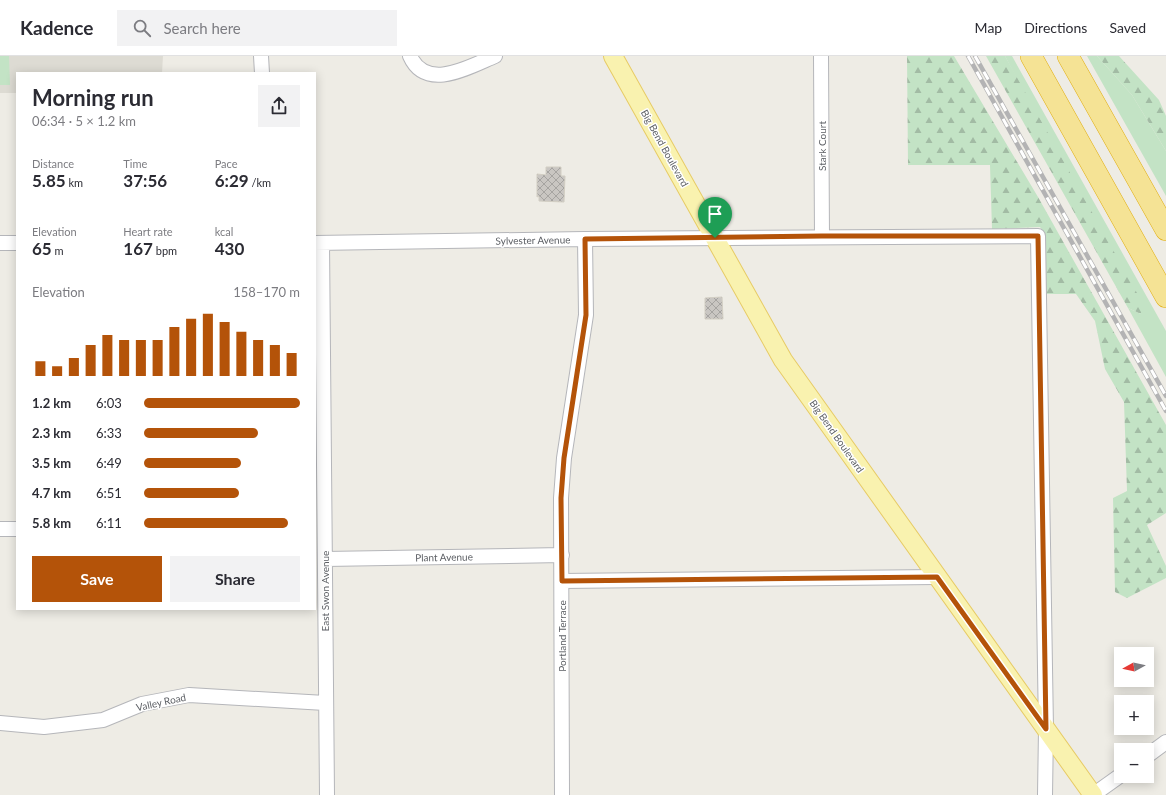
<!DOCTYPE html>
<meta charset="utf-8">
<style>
body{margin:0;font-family:Lato,sans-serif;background:#f2f2f3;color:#2b2b33;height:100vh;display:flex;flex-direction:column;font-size:15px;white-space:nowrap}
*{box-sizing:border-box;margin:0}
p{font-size:13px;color:#7c7c81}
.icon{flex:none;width:22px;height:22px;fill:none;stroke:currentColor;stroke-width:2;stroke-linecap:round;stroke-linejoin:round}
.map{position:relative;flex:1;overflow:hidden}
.details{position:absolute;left:16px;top:16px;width:300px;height:538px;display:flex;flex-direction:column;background:#fff;border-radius:0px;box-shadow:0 2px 10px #0003}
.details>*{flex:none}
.needle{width:26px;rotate:262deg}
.buttons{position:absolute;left:1114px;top:591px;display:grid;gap:8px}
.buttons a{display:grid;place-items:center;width:40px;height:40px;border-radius:0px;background:#fff;box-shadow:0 2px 10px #0003;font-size:20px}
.pin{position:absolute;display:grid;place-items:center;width:34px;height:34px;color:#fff;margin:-41px -17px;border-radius:50% 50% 50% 0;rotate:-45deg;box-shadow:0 0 4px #0007}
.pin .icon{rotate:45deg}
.round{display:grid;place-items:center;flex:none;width:42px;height:42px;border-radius:0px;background:#f2f2f3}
.headline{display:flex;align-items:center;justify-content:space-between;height:68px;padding:0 16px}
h1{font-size:22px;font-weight:700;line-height:30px}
.figures{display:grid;grid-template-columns:repeat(3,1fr);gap:6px;height:68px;padding:4px 16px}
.figures div{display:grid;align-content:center}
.figures b{font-size:17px;font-weight:700}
.figures small{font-size:11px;font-weight:400}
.figures p{font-size:11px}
.chart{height:112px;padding:8px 16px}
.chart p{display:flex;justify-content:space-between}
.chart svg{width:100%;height:72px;margin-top:4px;stroke:#b45309;stroke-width:6}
.primary-button{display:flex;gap:8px;margin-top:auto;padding:8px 16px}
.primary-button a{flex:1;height:46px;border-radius:0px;background:#b45309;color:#fff;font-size:16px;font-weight:700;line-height:46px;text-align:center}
.primary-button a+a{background:#f2f2f3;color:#2b2b33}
ul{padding:0 16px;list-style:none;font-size:13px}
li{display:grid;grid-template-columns:64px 48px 1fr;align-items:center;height:30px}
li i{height:10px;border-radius:5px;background:#b45309}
header{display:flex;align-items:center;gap:24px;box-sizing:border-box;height:56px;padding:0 20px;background:#fff;border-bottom:1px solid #e1e1e2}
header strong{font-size:19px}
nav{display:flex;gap:22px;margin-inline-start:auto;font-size:14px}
.search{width:280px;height:36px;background:#f2f2f3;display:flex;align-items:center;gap:10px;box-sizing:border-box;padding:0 14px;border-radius:0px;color:#7c7c81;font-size:15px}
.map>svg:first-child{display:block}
.education{fill:#dddbd3}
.green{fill:#c3e3c5}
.forest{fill:url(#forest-firs)}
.building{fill:url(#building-cross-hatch);stroke:#d2cec3}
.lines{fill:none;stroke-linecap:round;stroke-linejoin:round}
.minor-casing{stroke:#b5b6ba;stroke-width:16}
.major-casing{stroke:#e7cb65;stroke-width:20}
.highway-casing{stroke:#e1ae11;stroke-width:22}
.minor{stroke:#fff;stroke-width:14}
.major{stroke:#f9f2af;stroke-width:18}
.highway{stroke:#f5e395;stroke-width:21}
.rail-casing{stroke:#b3b3b4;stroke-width:4.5}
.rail{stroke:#fff;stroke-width:3;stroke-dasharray:9;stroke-linecap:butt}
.route-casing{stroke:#fff;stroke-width:8}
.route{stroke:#b45309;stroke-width:5}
.labels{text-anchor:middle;stroke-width:3;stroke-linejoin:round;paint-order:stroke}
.street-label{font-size:10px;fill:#5c5f64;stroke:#fff}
</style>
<header>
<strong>Kadence</strong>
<div class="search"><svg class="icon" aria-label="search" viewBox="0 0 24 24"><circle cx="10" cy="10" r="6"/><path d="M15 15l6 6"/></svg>Search here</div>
<nav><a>Map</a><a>Directions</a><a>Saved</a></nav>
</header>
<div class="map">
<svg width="1166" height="739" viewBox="0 0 1166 739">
<defs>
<pattern id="forest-firs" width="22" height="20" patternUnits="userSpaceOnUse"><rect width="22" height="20" fill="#c3e3c5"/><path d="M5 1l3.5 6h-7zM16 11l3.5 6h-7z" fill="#a2bba4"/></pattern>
<pattern id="building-cross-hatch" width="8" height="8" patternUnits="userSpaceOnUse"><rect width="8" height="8" fill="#c9c6c2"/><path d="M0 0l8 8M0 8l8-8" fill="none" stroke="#a6a4a1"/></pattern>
</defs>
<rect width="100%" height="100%" fill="#eeece5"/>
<path class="education" d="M0,0H163L162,17H17V37H0Z"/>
<path class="green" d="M0,0H9L10,29H0Z
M1005,0H1012L1166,275V321L1128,252L1141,258Z
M1087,0H1097L1132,39L1166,95V140Z"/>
<path class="forest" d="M907,0H954L1038,141L1166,369V457L1147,469L1166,510V522L1127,542L1115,536L1113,442L1127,435L1124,346L1105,313L1095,265L1076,238H1045L1043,175L1040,171L992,173L990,109H908Z
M986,0H1005L1142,246L1141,258L1128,252Z
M1097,0H1119L1159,44L1166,60V95L1132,39Z"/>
<path class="building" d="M546,111H561V120H565L564,146L539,145V140L537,141V118L546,119Z
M722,241L723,263H705V242Z"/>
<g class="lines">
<defs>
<path id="minor" d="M261,0L262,17
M410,0C426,36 469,11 495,0
M821,0L822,181
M0,187H17
M315,187L585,183L1038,180L1046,673L1045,739
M322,187L327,739
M0,473H17
M325,503L562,499
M562,525L937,521
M0,667L44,671L103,664L142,648L189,639L325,647
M1147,700L1166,686
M562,739L561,442L564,402L586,259L585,183
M1093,739L1121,719"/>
<path id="major" d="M613,0L783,304L1093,739"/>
<path id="highway" d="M1031,0L1166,241
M1068,0L1166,174"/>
</defs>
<use href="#minor" class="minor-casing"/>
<use href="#major" class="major-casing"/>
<use href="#highway" class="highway-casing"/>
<use href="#minor" class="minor"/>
<use href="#major" class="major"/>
<use href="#highway" class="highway"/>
<defs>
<path id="rail" d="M968,0L1166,355
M975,0L1166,340"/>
</defs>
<use href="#rail" class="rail-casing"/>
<use href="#rail" class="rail"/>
</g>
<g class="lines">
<defs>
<path id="route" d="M822,180H1038L1046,673L937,521L562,525L561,442L564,402L586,259L585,183Z"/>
</defs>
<use href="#route" class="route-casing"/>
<use href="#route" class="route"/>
</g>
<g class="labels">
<g class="street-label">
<text transform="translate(822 90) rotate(-90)" y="4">Stark Court</text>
<text transform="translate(665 92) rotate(61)" y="4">Big Bend Boulevard</text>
<text transform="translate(533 184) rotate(-1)" y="4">Sylvester Avenue</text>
<text transform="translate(837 380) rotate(55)" y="4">Big Bend Boulevard</text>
<text transform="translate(444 501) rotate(-1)" y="4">Plant Avenue</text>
<text transform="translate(325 535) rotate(-90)" y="4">East Swon Avenue</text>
<text transform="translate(562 580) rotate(-90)" y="4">Portland Terrace</text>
<text transform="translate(161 646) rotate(-12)" y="4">Valley Road</text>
</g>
</g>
</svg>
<div class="buttons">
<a><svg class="needle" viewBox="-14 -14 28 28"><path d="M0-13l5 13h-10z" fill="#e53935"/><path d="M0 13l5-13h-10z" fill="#7c7c81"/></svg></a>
<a>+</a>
<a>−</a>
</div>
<div class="pin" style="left:715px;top:182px;background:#1e9e55"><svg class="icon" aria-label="arrive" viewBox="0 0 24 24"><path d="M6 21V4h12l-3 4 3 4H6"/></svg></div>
<section class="details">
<div class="headline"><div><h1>Morning run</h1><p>06:34 · 5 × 1.2 km</p></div><a class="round"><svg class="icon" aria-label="share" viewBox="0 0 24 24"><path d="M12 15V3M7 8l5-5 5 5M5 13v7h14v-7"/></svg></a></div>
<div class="figures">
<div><p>Distance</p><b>5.85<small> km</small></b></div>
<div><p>Time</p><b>37:56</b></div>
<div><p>Pace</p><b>6:29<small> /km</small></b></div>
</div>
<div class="figures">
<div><p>Elevation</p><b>65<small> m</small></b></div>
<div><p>Heart rate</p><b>167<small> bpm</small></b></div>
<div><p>kcal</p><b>430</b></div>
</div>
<div class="chart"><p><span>Elevation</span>158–170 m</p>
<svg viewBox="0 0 160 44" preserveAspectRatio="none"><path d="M5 44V35M15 44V38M25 44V33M35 44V25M45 44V19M55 44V22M65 44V22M75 44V22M85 44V14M95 44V9M105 44V6M115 44V11M125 44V17M135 44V22M145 44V25M155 44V30"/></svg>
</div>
<ul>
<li><b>1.2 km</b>6:03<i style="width:100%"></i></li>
<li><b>2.3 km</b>6:33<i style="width:73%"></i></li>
<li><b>3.5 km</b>6:49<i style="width:62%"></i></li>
<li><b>4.7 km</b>6:51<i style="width:61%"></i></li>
<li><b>5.8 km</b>6:11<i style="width:92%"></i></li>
</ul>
<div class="primary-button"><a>Save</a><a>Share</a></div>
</section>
</div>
